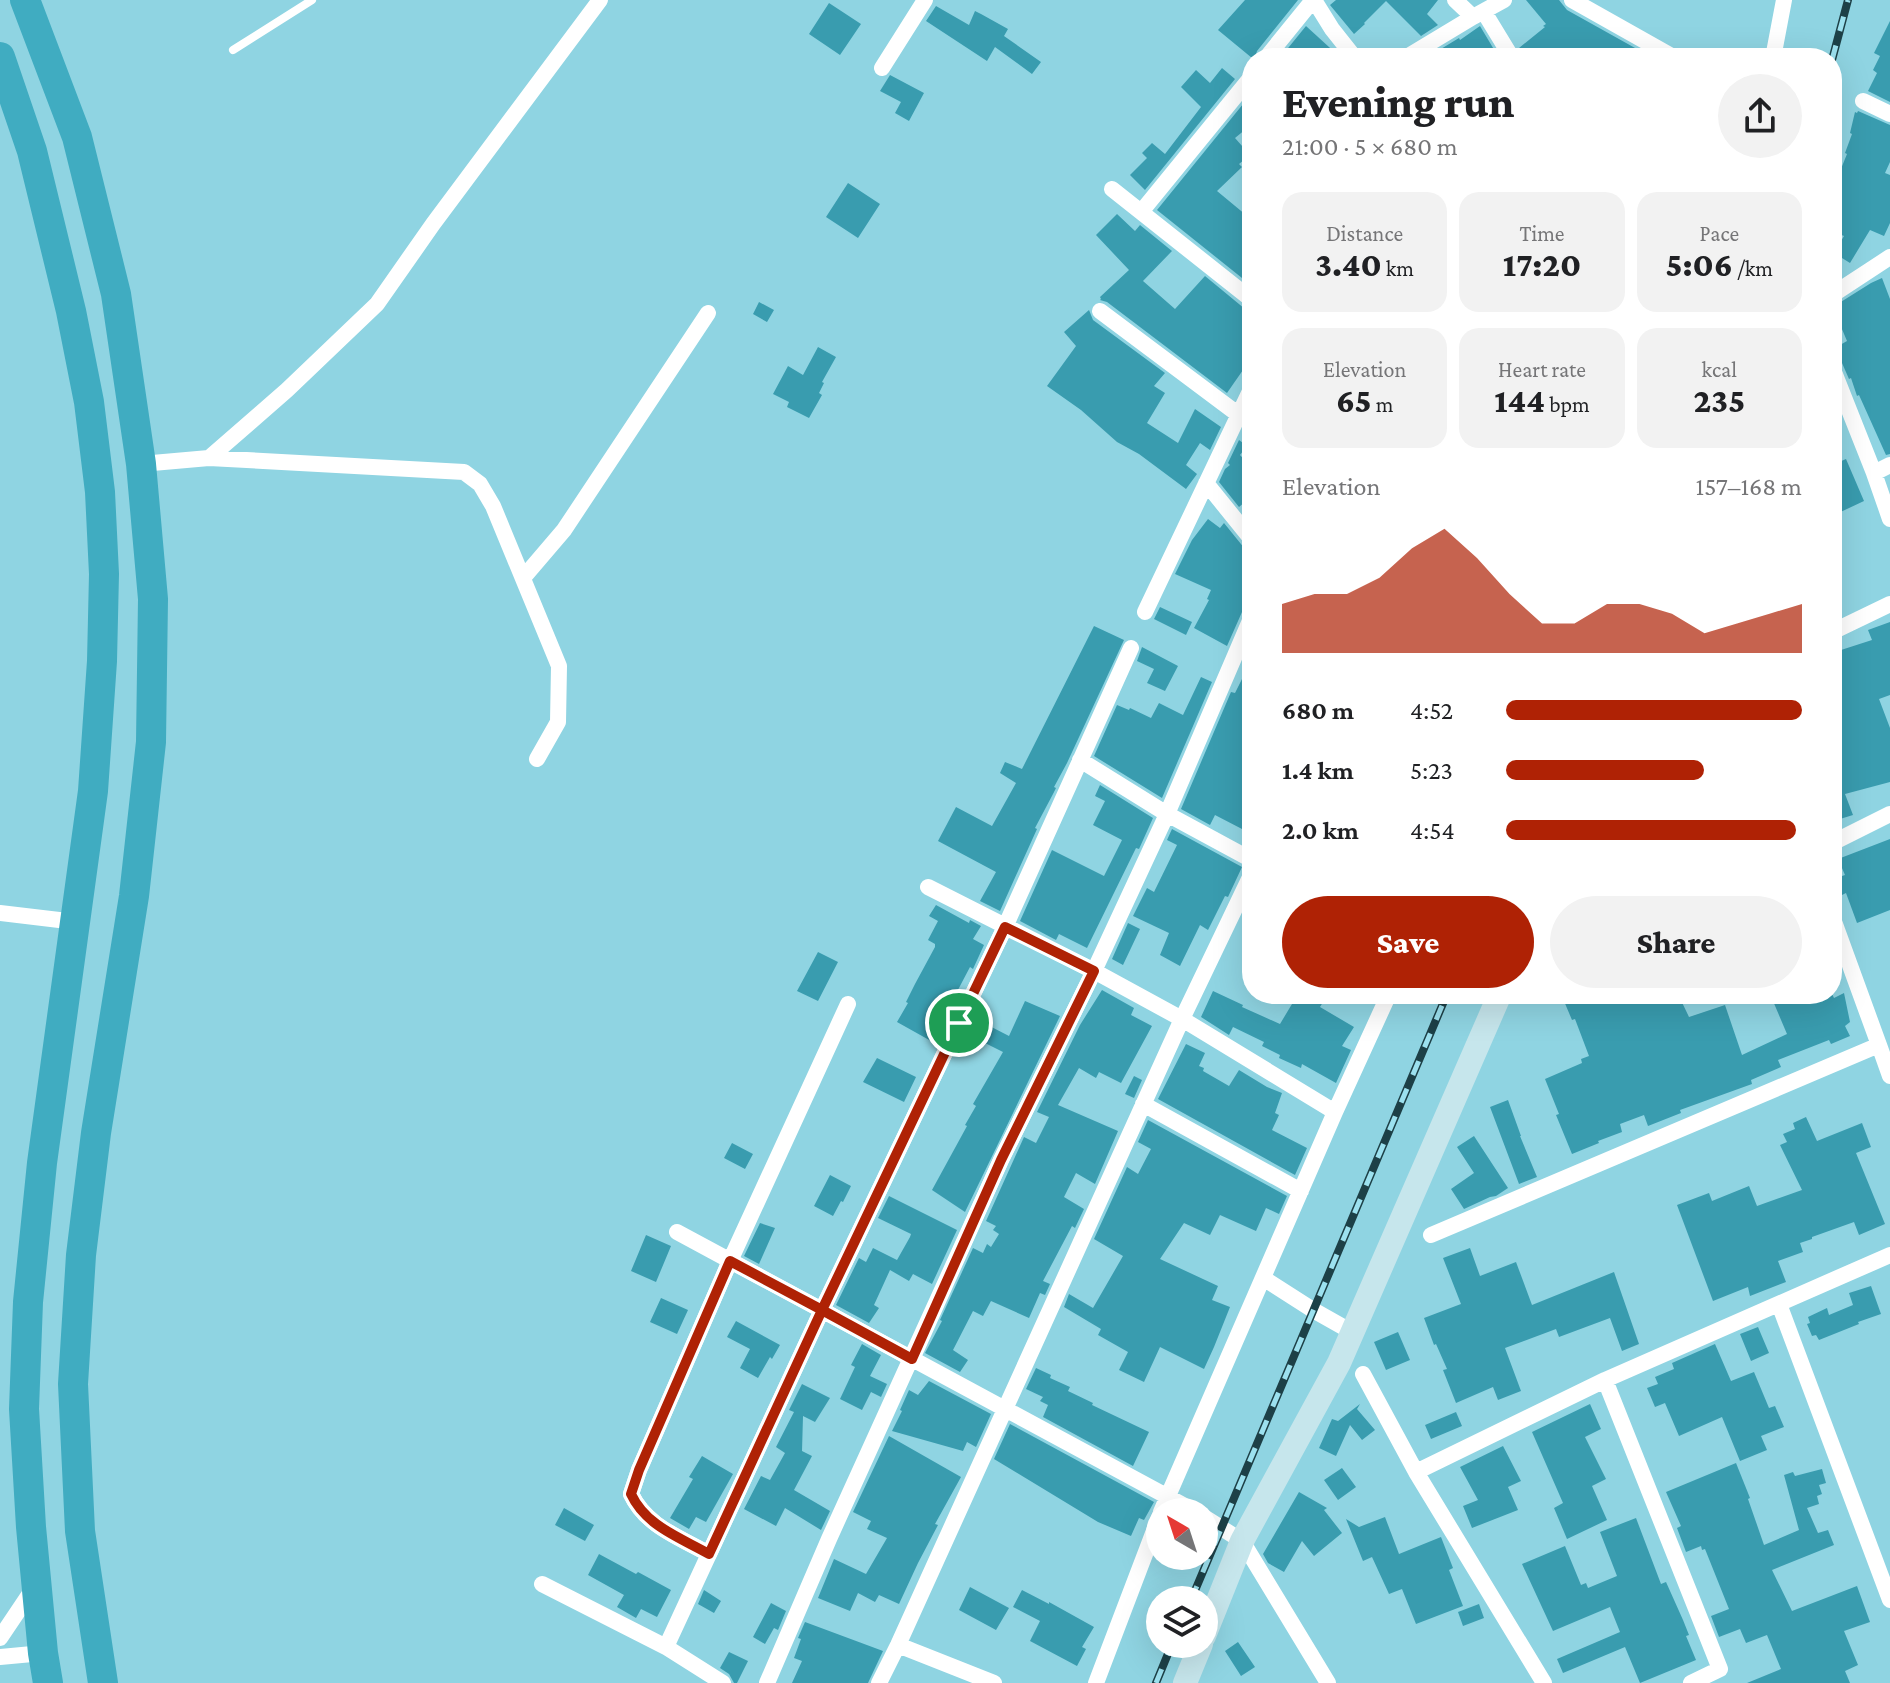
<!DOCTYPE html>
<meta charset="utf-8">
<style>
body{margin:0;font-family:"Crimson Pro",serif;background:#f2f2f2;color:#202124;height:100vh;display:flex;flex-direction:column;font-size:30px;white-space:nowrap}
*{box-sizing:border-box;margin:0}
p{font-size:26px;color:#757577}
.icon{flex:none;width:44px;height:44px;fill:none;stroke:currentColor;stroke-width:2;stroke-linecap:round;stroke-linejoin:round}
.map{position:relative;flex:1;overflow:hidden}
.drawer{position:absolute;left:1242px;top:48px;width:600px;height:956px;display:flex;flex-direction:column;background:#fff;border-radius:32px;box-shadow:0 8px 32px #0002}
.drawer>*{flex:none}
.needle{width:52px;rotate:321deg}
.buttons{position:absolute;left:1146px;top:1498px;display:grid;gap:16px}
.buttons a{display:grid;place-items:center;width:72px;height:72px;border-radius:50%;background:#fff;box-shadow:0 8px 32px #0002;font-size:40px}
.pin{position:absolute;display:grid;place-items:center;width:68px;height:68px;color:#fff;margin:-34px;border:4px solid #fff;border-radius:50%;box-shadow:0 2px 8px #0007}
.round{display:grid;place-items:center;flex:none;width:84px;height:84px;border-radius:42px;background:#f2f2f2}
.head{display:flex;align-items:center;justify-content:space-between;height:136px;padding:0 40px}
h1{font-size:44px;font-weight:800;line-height:60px}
.figures{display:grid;grid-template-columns:repeat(3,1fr);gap:12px;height:136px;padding:8px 40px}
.figures div{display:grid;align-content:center;border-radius:20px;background:#f2f2f2;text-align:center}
.figures b{font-size:34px;font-weight:800}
.figures small{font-size:22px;font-weight:400}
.figures p{font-size:22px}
.chart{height:224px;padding:16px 40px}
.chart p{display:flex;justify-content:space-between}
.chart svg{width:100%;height:144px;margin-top:8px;fill:#af2205;opacity:.7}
.cta{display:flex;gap:16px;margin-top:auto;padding:16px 40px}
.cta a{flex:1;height:92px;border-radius:48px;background:#af2205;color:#fff;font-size:32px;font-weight:800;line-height:92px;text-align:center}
.cta a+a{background:#f2f2f2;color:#202124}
ul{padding:0 40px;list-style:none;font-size:26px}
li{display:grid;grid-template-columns:128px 96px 1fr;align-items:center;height:60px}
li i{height:20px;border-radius:10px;background:#af2205}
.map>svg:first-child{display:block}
.building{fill:#399caf}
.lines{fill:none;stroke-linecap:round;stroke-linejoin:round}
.lane{stroke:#fff;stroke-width:8}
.street{stroke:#fff;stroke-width:16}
.secondary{stroke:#c6e6ec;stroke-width:24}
.highway{stroke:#40acc1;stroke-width:30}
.rail-casing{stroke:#1d4047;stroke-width:8}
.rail{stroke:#9ce1ef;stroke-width:5;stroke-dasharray:15;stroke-linecap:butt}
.route-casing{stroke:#fff;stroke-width:16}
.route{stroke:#af2205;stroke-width:10}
</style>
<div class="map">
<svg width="1890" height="1683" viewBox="0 0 1890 1683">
<rect width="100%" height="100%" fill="#8fd4e2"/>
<path class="building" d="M1245,0H1298L1257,51L1255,58H1252L1218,30Z
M1336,0H1438L1427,14L1438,25L1421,36L1386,1L1364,23L1365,24L1354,34L1330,5Z
M1526,0H1559L1567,10L1644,53L1642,58H1523L1519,48L1545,27L1543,26L1546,24Z
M829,3L861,24L840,55L809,34Z
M936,6L969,25L975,11L981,14L1008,29L1004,36L1041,62L1032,74L995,47L987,61L926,21Z
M1890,21V102L1868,91L1877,73L1873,70L1880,56L1874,53Z
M1306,26L1341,58H1280Z
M1480,26L1499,58H1426L1459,38L1460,40Z
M1222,68L1235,79L1145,190L1130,175L1147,158L1142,153L1152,143L1165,154L1201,107L1181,87L1196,70L1210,83Z
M890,75L924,93L909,121L895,113L901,102L880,91Z
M1252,93V124L1235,138L1250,155L1239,164L1242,167L1217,191L1252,220L1242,232L1252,240V276L1247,282L1157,210Z
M1858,111L1890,125V162L1885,173L1890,175V223L1884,236L1870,230L1850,263L1834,253L1844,236L1832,231V191L1847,154L1845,153L1852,134L1850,133L1855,112L1857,113Z
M848,183L880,204L858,238L826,217Z
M1117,214L1135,231L1140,225L1172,251L1143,281L1175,309L1205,276L1245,309L1252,311V357L1227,393L1107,302L1100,300L1101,299L1100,297L1129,270L1096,235Z
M1882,278L1890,299V454L1886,455L1859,395L1857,396L1851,378L1849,379L1842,363L1833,349L1847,341L1836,315L1840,314L1836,305L1871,283Z
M759,302L774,310L767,322L753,314Z
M1089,310L1093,320L1165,373L1154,386L1165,393L1147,423L1178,443L1195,409L1221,427L1210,450L1200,443L1186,465L1197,474L1186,489L1139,454L1117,442L1081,410L1047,386L1076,346L1064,332Z
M818,347L836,357L822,382L824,383L819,393L822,395L809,418L787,407L789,402L773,394L788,366L803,375Z
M1239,440L1247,446L1240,455L1252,468V496L1239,507L1219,482L1225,469L1230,465L1228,463Z
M1846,459L1864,501L1832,516V465Z
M1208,519L1220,528L1224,523L1245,549L1252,552V596L1247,606L1242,612L1227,646L1194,628L1209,600L1207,599L1211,590L1175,574L1192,540Z
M1160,607L1192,622L1186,635L1154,619Z
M1890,622V695L1879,699L1890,728V782L1845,794L1853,815L1840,819L1832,798V657L1842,653L1841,650L1872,640L1868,630Z
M1094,626L1124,640L1067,763L1054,787L1056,788L1053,794L1035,828L1037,829L1000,911L980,901L996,872L938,841L956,807L992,826L1016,783L1000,773L1005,762L1022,769Z
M1142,647L1178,666L1165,691L1147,683L1154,669L1137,661Z
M1201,677L1212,682L1162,798L1094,756L1117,705L1129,710L1130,708L1151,718L1159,703L1183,715Z
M1242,679L1252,684V819L1247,817L1242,829L1215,815L1210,825L1181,809L1231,692L1235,693Z
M1100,785L1153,818L1139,849L1136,848L1087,948L1059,934L1056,940L1020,921L1052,850L1104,876L1122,840L1093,825L1105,801L1095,796Z
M1172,829L1242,867L1228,897L1225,896L1208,930L1200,925L1180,966L1160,955L1169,933L1133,916L1147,888L1154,892L1177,845L1167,840Z
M1890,839V910L1857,923L1846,893L1842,895L1836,878L1845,875L1838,859Z
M936,905L969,923L970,920L981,926L973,939L984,945L973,969L970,967L950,1005L954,1007L948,1021L943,1018L931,1041L897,1022L908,1003L906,1002L915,984L935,947V944L928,940L938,921L929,916Z
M1128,923L1140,929L1123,965L1112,959Z
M818,952L838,962L818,1001L797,991Z
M1102,990L1134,1008L1131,1015L1152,1026L1121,1083L1099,1072L1096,1078L1079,1068L1058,1105L1118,1131L1095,1184L1076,1173L1064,1197L1084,1209L1075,1228L1072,1226L1043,1281L1050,1284L1045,1295L1040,1293L1029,1318L991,1301L983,1316L973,1311L953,1350L968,1360L960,1372L925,1353L942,1321L940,1320L973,1248L983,1253L987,1244L991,1247L999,1234L993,1230L996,1226L986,1221L1024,1137L1036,1143L1049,1117L1037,1112L1080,1025Z
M1213,991L1243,1005L1242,1007L1280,1024L1298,994H1328L1320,1007L1354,1027L1342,1046L1351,1050L1336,1083L1302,1064L1301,1068L1279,1058L1280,1055L1262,1046L1264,1042L1233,1027L1229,1035L1201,1017Z
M1844,993L1850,1022L1845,1026L1850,1036L1831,1044L1829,1040L1778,1060L1781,1067L1751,1080L1752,1084L1680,1110L1681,1113L1648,1126L1644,1115L1620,1124L1622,1132L1598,1141L1599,1143L1572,1154L1556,1115L1559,1114L1545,1079L1582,1063L1581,1059L1589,1056L1575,1019L1572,1020L1561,994H1587L1591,1004L1616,994H1678L1689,1017L1725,1005L1742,1055L1787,1034L1770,994H1832L1834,998Z
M1025,1001L1060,1016L965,1212L932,1190L967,1126L965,1125L976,1106L973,1104L1003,1052L975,1038L976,1036L967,1032L974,1018L1009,1036Z
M1186,1044L1205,1053L1199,1066L1204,1068L1203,1071L1229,1086L1239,1070L1267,1087L1282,1093L1275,1113L1279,1115L1272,1130L1307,1148L1295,1175L1158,1099Z
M877,1058L916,1077L904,1102L863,1082Z
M1134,1076L1142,1080L1134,1098L1125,1094Z
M1508,1100L1521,1136H1520L1537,1177L1519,1184L1490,1107Z
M1806,1117L1817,1141L1862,1123L1871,1147L1856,1153L1885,1224L1859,1235L1854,1222L1812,1237V1239L1800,1243L1803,1252L1778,1261L1786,1282L1750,1296L1748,1287L1713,1301L1677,1205L1709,1193L1712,1201L1749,1186L1757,1206L1802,1190L1780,1145L1787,1142L1783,1134L1795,1129L1793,1123Z
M1148,1120L1287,1196L1279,1214L1266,1208L1256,1231L1220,1215L1210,1235L1184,1223L1160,1259L1218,1286L1212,1300L1230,1307L1214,1347L1204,1369L1160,1347L1144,1382L1119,1370L1128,1352L1098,1335L1101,1329L1064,1307L1069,1294L1093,1308L1123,1256L1094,1239L1127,1167L1138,1174L1151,1149L1138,1142Z
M1474,1136L1508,1188L1496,1196L1490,1197L1464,1209L1451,1189L1474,1173L1457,1147Z
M732,1143L753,1154L745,1169L724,1158Z
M830,1175L851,1186L843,1202L841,1201L833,1216L814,1206Z
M889,1196L957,1230L932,1284L913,1274L909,1281L890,1270L874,1305L879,1308L869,1323L836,1305L859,1258L866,1262L873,1248L897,1260L910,1237L911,1234L878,1218Z
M760,1223L775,1228L759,1264L744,1256Z
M646,1235L671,1246L656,1282L631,1271Z
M1470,1248L1480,1276L1516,1262L1532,1305L1614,1272L1639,1344L1622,1351L1610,1318L1559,1337L1556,1329L1505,1348L1521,1391L1498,1400L1493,1387L1456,1403L1443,1370L1447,1369L1436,1344L1434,1345L1424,1318L1461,1304L1443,1258Z
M1871,1286L1881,1314L1858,1322L1859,1324L1819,1340L1816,1335L1812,1336L1807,1324L1810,1323L1808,1317L1827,1308L1829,1315L1853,1305L1849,1293Z
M661,1298L688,1310L677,1334L650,1322Z
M736,1321L780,1345L772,1359L770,1357L758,1378L740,1368L750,1349L727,1337Z
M1758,1327L1769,1353L1751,1361L1740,1334Z
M1398,1332L1410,1360L1386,1370L1374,1342Z
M862,1344L881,1355L870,1376L887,1384L881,1397L871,1392L862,1410L840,1399L855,1367L851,1365Z
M1715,1344L1731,1381L1754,1372L1769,1408L1775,1406L1784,1427L1761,1436L1767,1450L1740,1461L1722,1417L1679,1436L1665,1403L1655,1407L1647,1388L1658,1384L1655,1377L1674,1369L1672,1363Z
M1036,1368L1051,1375L1050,1378L1070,1387L1068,1391L1093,1403L1092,1405L1149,1432L1133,1466L1043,1417L1048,1405L1040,1401L1043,1397L1026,1389Z
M929,1381L991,1414L976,1447L967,1442L963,1451L892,1431L902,1411L900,1410L909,1390L918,1395Z
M802,1384L830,1398L815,1422L803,1416L802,1451L812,1456L794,1490L830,1511L821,1530L785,1508L776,1526L744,1509L761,1476L770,1480L785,1453L776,1447L794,1412L789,1410Z
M1360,1404L1357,1409L1375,1430L1362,1440L1350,1425L1336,1456L1319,1448L1332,1419L1338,1421Z
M1590,1404L1601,1429L1585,1437L1606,1479L1592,1486L1607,1520L1567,1539L1554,1508L1563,1503L1532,1432Z
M1456,1412L1462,1426L1431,1439L1425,1425Z
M1010,1424L1154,1502L1144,1520L1139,1518L1131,1536L1098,1522L994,1459Z
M889,1436L961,1477L935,1524L938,1525L918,1563L899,1604L879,1595L875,1602L858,1593L850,1611L818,1598L834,1559L866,1574L887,1538L867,1529L871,1521L853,1512Z
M1503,1446L1521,1481L1508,1487L1518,1510L1472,1528L1463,1506L1478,1500L1460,1467Z
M702,1456L733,1474L706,1522L696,1517L689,1529L670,1518L693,1479L689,1477Z
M1736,1463L1750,1498L1748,1499L1764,1545L1799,1530L1784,1475L1793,1472L1795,1476L1822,1469L1826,1483L1819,1485L1822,1494L1817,1496L1819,1504L1807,1508L1818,1533L1828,1530L1834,1545L1772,1570L1792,1611L1857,1586L1870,1622L1844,1631L1858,1665L1845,1671L1850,1683H1747L1781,1669L1767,1635L1746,1643L1740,1629L1719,1637L1711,1616L1729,1609L1705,1549L1702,1550L1701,1546L1686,1552L1677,1528L1681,1526L1666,1492Z
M1342,1468L1356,1487L1338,1500L1324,1480Z
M1299,1492L1327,1508L1324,1510L1342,1533L1314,1556L1302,1541L1284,1572L1268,1563L1263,1554Z
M564,1508L594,1525L585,1541L555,1525Z
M1385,1517L1399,1554L1441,1537L1453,1568L1449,1570L1463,1606L1416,1624L1402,1589L1389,1594L1372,1557L1363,1561L1346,1519L1359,1527Z
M1636,1518L1661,1584L1666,1582L1683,1620L1689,1635L1686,1636L1696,1660L1640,1683L1625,1647L1563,1673L1557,1659L1620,1632L1610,1607L1553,1631L1522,1564L1565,1546L1581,1585L1586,1583L1588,1588L1617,1576L1600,1532Z
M599,1554L636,1574L638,1572L671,1590L657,1617L641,1609L636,1618L617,1607L624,1595L588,1575Z
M970,1587L1009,1608L996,1630L959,1610Z
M704,1590L721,1601L714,1613L698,1604Z
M1022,1590L1049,1604V1602L1094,1627L1082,1647L1086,1649L1077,1666L1030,1641L1040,1621L1013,1607Z
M771,1603L786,1611L778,1630L774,1628L765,1644L753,1637Z
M1479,1604L1484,1618L1463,1626L1458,1612Z
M805,1622L883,1651L868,1683H792L802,1661L794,1658L801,1639L798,1638Z
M1238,1642L1255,1667L1241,1676L1225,1651Z
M729,1652L748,1661L737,1683H734L729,1674L720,1668Z"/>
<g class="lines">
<path class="lane" d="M233,50L312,0"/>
<path class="street" d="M1314,0L1332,29L1355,58
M1455,0L1473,17
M1572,0L1675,58
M1484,12L1512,58
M1266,58L1313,0
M1405,58L1473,17L1504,0
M1773,58L1784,0
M882,68L925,0
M1863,101L1890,114
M1112,189L1252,300
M1141,212L1252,76
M1832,295L1890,257
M1100,311L1239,415
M1832,367L1874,473L1890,519
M209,458L464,472L480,484L493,506L559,666L558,722L537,759
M141,464L209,458L287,390L377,304L433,224L600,0
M1874,473L1890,465
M1206,483L1252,540
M523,578L564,530L708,313
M1145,612L1252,387
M1832,632L1890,604
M1080,760L1167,814L1252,860
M1832,843L1890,814
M928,887L1094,971L1182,1019L1335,1112
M0,913L76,922
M1879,1045L1890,1076
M1143,1104L1301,1191
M677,1232L1196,1512
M1431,1235L1879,1045L1832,916
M1263,1278L1313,1310L1352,1332
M1779,1304L1890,1600
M1363,1374L1416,1472L1605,1380L1890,1255
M1605,1380L1720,1669L1691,1683
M1416,1472L1544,1683
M1161,1512L1335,1112L1389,994
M1204,1517L1242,1541L1328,1683
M709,1554C679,1537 646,1526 631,1494L639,1470L730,1261L848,1004
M542,1584L666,1647L723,1683
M0,1638L35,1586
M898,1645L994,1683
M666,1647L822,1310L1005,927L1131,648
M0,1657L43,1653
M767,1683L829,1539L1001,1160L1094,971L1167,814L1252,616
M879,1683L898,1645L1182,1019L1252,873
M1096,1683L1160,1515"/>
<path class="secondary" d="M1204,1636L1242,1541L1339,1363L1500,994
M1185,1683L1201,1644"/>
<path class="highway" d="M25,0L77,137L116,294L141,464L153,599L151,742L134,896L96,1133L81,1255L73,1384L80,1531L103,1683
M0,57L32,151L71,311L89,402L100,492L104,574L102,661L93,791L42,1163L28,1302L24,1409L31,1527L43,1653L48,1683"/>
<defs>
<path id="rail" d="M1832,60L1848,0
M1191,1600L1447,994
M1156,1683L1172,1644"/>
</defs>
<use href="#rail" class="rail-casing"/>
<use href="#rail" class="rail"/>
</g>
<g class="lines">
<defs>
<path id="route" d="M959,1023L822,1310L730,1261L639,1470L631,1494C646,1526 679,1537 709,1554L822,1310L912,1359L1001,1160L1094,971L1005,927L959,1023"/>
</defs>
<use href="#route" class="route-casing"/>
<use href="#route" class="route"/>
</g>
</svg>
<div class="buttons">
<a><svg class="needle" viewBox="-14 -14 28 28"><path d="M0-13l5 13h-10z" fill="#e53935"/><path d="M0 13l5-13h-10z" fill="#757577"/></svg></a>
<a><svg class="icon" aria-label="layers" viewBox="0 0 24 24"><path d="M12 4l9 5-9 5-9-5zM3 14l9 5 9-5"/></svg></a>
</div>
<div class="pin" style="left:959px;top:1023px;background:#1e9e55"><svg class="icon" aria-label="arrive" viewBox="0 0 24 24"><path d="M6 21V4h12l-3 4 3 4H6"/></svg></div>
<section class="drawer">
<div class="head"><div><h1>Evening run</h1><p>21:00 · 5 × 680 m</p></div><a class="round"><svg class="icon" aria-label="share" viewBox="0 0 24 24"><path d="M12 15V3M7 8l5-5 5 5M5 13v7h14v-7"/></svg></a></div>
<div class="figures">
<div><p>Distance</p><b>3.40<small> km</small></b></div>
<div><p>Time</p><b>17:20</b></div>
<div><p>Pace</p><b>5:06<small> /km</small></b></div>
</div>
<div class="figures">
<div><p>Elevation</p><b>65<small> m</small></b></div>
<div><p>Heart rate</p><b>144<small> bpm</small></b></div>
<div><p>kcal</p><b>235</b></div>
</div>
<div class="chart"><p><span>Elevation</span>157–168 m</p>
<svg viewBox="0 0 160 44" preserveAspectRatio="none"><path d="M0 44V29L10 26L20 26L30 21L40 12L50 6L60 15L70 26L80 35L90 35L100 29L110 29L120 32L130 38L140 35L150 32L160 29V44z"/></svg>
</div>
<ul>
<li><b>680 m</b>4:52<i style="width:100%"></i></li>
<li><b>1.4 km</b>5:23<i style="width:67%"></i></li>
<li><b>2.0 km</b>4:54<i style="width:98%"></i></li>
</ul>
<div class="cta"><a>Save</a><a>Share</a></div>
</section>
</div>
